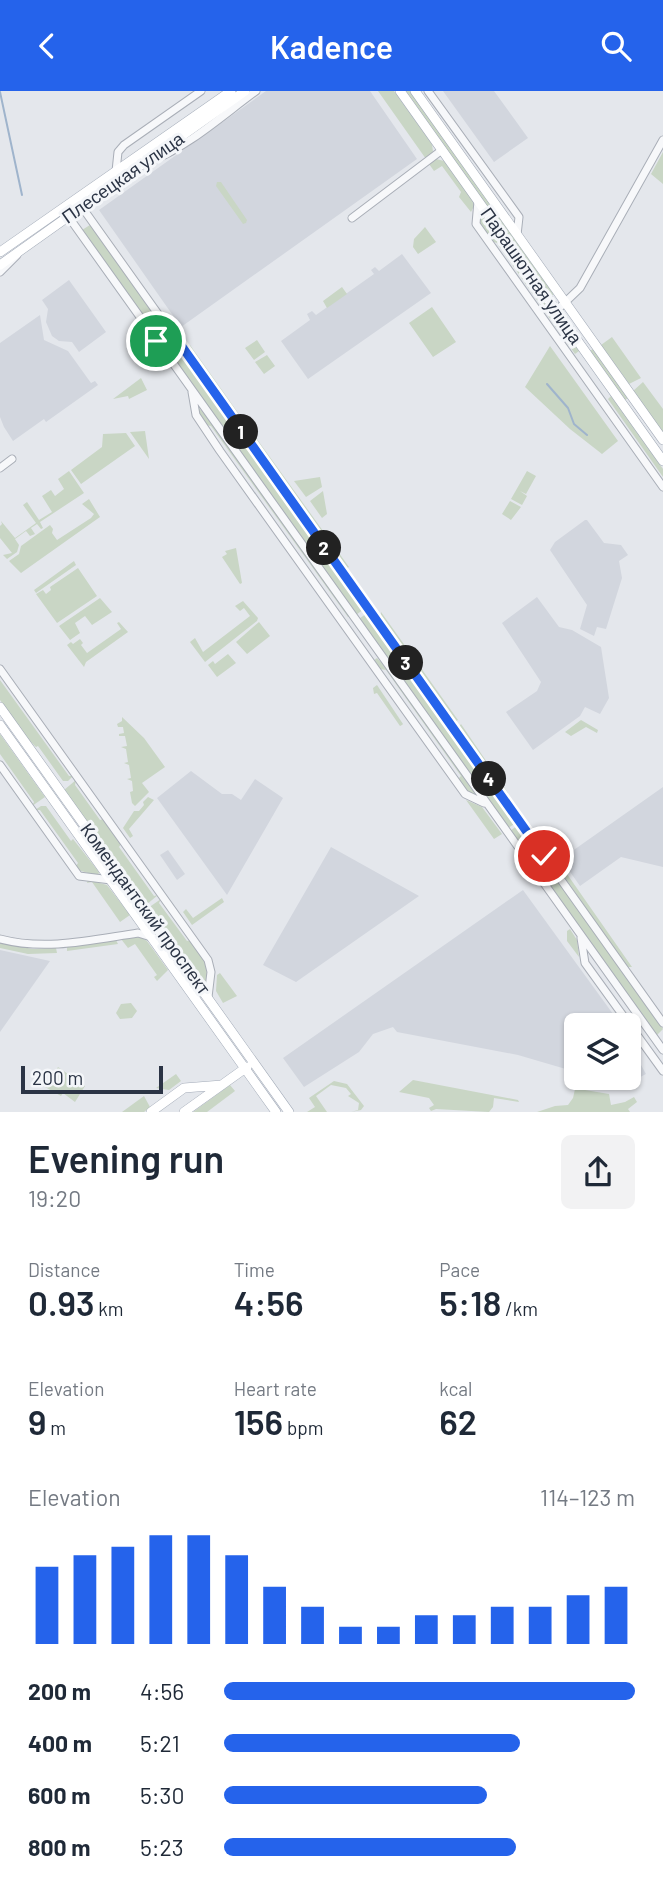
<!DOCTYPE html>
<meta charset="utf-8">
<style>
body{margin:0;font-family:Barlow,sans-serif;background:#f2f2f3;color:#1f2937;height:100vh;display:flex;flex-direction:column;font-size:26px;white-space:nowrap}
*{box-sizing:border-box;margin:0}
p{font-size:23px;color:#747a83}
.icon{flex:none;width:38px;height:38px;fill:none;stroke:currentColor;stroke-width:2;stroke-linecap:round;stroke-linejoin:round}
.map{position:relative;height:1021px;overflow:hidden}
.side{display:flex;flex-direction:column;background:#fff;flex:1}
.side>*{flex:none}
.fabs{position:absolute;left:564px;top:922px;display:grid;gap:14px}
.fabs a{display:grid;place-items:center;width:77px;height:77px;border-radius:10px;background:#fff;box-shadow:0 2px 5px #0004;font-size:35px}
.scale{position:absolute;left:21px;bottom:18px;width:142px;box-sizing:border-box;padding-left:7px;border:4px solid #2b3445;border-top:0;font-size:19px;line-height:24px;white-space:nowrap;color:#2b3445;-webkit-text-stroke:5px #f4f6f9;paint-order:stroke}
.pin{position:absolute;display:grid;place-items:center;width:60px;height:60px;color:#fff;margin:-30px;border:4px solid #fff;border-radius:50%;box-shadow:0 2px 7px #0007}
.km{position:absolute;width:35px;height:35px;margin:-18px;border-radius:50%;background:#222;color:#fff;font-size:19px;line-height:35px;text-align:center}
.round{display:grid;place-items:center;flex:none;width:74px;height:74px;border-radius:10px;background:#f2f2f3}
.overview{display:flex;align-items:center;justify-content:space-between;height:119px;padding:0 28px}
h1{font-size:38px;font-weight:600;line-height:52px}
.metrics{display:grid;grid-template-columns:repeat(3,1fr);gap:10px;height:119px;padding:7px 28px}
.metrics div{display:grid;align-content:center}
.metrics b{font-size:35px;font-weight:600}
.metrics small{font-size:19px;font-weight:400}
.metrics p{font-size:19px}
.chart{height:196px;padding:14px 28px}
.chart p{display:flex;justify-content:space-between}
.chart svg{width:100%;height:126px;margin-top:7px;stroke:#2563eb;stroke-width:6}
ul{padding:0 28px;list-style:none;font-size:23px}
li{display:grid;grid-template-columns:112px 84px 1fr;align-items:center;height:52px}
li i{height:18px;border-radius:9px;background:#2563eb}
header{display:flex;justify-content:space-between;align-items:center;height:91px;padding:0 28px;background:#2563eb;color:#fff;font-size:32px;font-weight:600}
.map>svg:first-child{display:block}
.built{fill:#d2d6de}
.green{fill:#c9d6c5}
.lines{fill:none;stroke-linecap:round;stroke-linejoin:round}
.stream{stroke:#9fb4cc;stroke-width:2}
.minor-casing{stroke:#a9aeb7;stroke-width:9}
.major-casing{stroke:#a3abb8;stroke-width:10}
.minor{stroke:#f7f8fa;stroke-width:7}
.major{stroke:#fff;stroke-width:9}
.route-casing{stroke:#fff;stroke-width:14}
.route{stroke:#2563eb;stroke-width:9}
.labels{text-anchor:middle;stroke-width:6;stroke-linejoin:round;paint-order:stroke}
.street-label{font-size:18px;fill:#2b3445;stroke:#f4f6f9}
</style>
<header><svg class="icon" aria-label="back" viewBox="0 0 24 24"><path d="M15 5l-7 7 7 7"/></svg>Kadence<svg class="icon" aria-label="search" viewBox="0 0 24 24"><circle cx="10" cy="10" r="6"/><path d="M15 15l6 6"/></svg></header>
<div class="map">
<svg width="663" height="1021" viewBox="0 0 663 1021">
<rect width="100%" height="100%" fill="#e4e7ec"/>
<path class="built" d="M266,0H370L417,68L181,236L99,119Z
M443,0H494L528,47L494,71Z
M402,163L431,202L308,288L281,250L310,229L307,223L312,220L316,224L374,183L371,179L375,176L379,180Z
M69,189L106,241L79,261L72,251L59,250L52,245L46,231L48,218L42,209Z
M40,224L44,249L68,260L91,292L95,290L98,294L46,331L44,328L13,350L4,336L0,326V252Z
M585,429H587L604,452L621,454L628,464L619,470L622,487L606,538L597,536L594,545L580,538L587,514L550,459L555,451Z
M537,506L559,536L572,539L601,556L609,607L600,623L585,616L580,625L533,659L506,621L537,600L541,591L502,532Z
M191,680L222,703H232L241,709L255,688L283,707L227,804L157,707Z
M663,696V776L621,766L580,795L561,768Z
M331,756L419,805L296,891L263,874Z
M168,759L185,783L177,789L160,764Z
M523,799L621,934H576V981L518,964L397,941L393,936L373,943L359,961L304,996L283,967Z
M0,859L50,870L0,941Z
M628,945L639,959L635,963L646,983L623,995L596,987H628Z"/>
<path class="green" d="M378,0H394L432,53L433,61L426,68Z
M405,0H410L554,203L551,205Z
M663,61V93L651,83Z
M436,68L444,70L473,110L474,115L471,121L459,106L461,101L442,75L434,80L429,73Z
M217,91H221L247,129L246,132L243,133L216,95Z
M483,124L579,260L575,263L497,152L491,150L479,133L480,125Z
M90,134L170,246L169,251L162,252L82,139Z
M425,136L436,151L418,163L413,156L414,148Z
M342,196L347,203L327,217L323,210Z
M432,216L456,251L433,266L409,232Z
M612,246L641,287L629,293L601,254Z
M257,249L265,261L254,269L245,257Z
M190,254L246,333L242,335L188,255Z
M550,255L618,350L602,363L570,338L525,296Z
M593,258L628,307L625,309L590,260Z
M181,260L364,518L356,524L173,266Z
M267,264L275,275L264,283L255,271Z
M141,287L147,299L129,308L128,305L113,308Z
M643,291L663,318V342L633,300Z
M611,305L663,378V386L608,308Z
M197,315L209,328L350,525L348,526L211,335L206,334L197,321Z
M249,337L349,476L346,478L246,341Z
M145,340L149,368L130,341Z
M126,342L135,355L81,393L71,379L102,356L103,343Z
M69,380L84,402L40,431L43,437L41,438L37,433L31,437L35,443L30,445L26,440L15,448L19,454L17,461L7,468L3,464L12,462L0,447V435L2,433L1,430L15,447L36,432L23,414L27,411L39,429L52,421L42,405L51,399L55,405L64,398L58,388Z
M527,380L536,385L526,403L520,400L527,405L522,414L511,408Z
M320,386L322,396L306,406L294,390Z
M323,400L327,423L322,427L310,410Z
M89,408L100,426L21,482L9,470L19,463L21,455L50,434L53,438L52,442L57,449L91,427L94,423L82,413Z
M510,410L521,416L511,429L502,423Z
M236,457L242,492L240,493L222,466L227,463L225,460Z
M74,470L76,474L36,502L34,499Z
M78,477L97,505L57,532L36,503L43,499L46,503L51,499L50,496Z
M100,507L112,521L92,534L85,525L75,532L80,542L70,549L59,535Z
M243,510L258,527L257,530L205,571L190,551L195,547L203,561L250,525L244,517L240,520L235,515Z
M381,521L458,629L453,632L380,530Z
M367,522L516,732L508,737L359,528Z
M119,531L128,541L86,571L84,576L67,554L71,551L73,553L80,548L83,552L81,554L87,562L121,538L117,532Z
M259,531L270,545L247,563L236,551Z
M228,563L236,572L217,586L208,574L213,570L215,573Z
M377,567L387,577L476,704L467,701L458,688L461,685L386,579L380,578L373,570Z
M0,589L69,685H73L68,690H63L38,655L36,656L26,646L0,609Z
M377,594L403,633L402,634L400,635L377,602L374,603L373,597Z
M122,626L144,647L165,676L142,692L149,701L135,715L132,712L130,701L133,700L132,690L127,688L131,687L129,674L124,672L128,671L126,658L121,656L127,655L125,645H119V643L124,642L123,636H118L117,633L122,630Z
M581,629L598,639L597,642L586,636L571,645L565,641Z
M461,633L508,702L507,704L497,695L457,638Z
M0,643L45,706L32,715L34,711L0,663Z
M76,689L75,694L100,729L103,728L121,753L119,756L154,805L158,804L146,814L64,699Z
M148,706L154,709L129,738L133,745L130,747L123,737L134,720H139L144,714L143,711Z
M466,709L482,716L502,743L494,748Z
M41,715H46L71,750L73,748L99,781L98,785L78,779L76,775L78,772L40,719H35Z
M518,734L544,770L540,776H536L510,740Z
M560,773L632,876H627L557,775Z
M550,779L663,938L656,945L542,784Z
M88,789L107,794L130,824L120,831L92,791L87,792Z
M222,807L224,811L192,834L183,821L186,818L193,827Z
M161,808L159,812L187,850L191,849C202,865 210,874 206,893L201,891L148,817Z
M570,838L577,849L579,866L567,850V840Z
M140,846L147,850L168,879L157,890L154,886L157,884L135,853L128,857L121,848Z
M116,849L118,853L67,860V856Z
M0,852L33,858L56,857L57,862L28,863L0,857Z
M220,882L237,905L223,912L216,900L217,884Z
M131,912L137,920L132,927L120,928L116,922L121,913Z
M58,976L85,995L75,1011L63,1002L61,1005L45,996Z
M176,983L181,990L169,999L156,997Z
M413,989L518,1009L519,1011L494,1007L493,1016L489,1021L436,1018L431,1020L429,1017L434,1014L429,1007L399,1001Z
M334,990L347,993L364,1015L361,1019L351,1021L358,1019L359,1012L348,1005L351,1003L346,997L331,994L316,1005L327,1021H307L315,1016L309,1007Z
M569,992L580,995L585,999L609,1003L611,1014L625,1011L634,1006L637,1011L628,1018L630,1021H537L555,1015L568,1014L573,1007L575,998Z
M230,994L235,1000L207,1021H193Z
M144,1005L150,1016L144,1021H122Z"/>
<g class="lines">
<path class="stream" d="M0,1L22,104
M547,293L568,317L574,333L587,344"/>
<defs>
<path id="minor" d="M428,0L519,126L517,144
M151,70C189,55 223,24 256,0
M116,80L118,61L124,54L201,0
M478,110L476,133L663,396
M79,112L663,932
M63,118L663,959
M352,127L442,59
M0,181L17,164
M556,220L580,197L663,49
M150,271L179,250
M192,301L196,324L220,360L465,703L484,712
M0,377L12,368
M0,578L208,869L211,881L208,906
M0,674L79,785L111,789
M581,847L585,872L663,980
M0,848C46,860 91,849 138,842L151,846"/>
<path id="major" d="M400,0L663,370
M415,0L663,349
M0,161L231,0
M0,174L245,0
M0,616L289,1021
M0,634L276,1021
M151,1021L184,997L222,994
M184,1021L247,976"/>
</defs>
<use href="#minor" class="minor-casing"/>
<use href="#major" class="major-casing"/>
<use href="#minor" class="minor"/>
<use href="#major" class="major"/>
</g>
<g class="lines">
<defs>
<path id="route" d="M156,250L164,261L178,250L544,765"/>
</defs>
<use href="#route" class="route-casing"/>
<use href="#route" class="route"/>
</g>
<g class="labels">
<g class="street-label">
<text transform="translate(123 87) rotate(-35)" y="6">Плесецкая улица</text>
<text transform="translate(531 185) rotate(55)" y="6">Парашютная улица</text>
<text transform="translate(145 818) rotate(54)" y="6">Комендантский проспект</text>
</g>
</g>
</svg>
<div class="fabs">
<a><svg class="icon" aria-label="layers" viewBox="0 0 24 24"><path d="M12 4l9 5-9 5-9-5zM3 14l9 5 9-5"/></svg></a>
</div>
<div class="scale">200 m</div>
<div class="pin" style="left:156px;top:250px;background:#1e9e55"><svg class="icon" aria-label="arrive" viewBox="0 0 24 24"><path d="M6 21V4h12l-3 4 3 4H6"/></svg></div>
<div class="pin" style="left:544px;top:765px;background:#d93025"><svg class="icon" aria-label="check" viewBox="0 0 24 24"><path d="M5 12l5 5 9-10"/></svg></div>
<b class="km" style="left:241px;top:341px">1</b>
<b class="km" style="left:324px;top:457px">2</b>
<b class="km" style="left:406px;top:572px">3</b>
<b class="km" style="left:489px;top:688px">4</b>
</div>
<section class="side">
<div class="overview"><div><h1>Evening run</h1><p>19:20</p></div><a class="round"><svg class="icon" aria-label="share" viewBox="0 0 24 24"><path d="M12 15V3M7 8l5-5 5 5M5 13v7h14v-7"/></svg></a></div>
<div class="metrics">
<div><p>Distance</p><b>0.93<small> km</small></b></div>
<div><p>Time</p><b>4:56</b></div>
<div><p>Pace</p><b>5:18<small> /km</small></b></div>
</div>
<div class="metrics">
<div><p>Elevation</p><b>9<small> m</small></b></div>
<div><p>Heart rate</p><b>156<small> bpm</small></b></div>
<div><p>kcal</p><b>62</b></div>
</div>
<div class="chart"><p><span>Elevation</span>114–123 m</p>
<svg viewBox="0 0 160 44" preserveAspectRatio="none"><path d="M5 44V17M15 44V13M25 44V10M35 44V6M45 44V6M55 44V13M65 44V24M75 44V31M85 44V38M95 44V38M105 44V34M115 44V34M125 44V31M135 44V31M145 44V27M155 44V24"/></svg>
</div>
<ul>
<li><b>200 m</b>4:56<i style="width:100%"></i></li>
<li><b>400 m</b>5:21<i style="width:72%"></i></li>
<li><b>600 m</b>5:30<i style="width:64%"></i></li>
<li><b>800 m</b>5:23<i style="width:71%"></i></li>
</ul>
</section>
